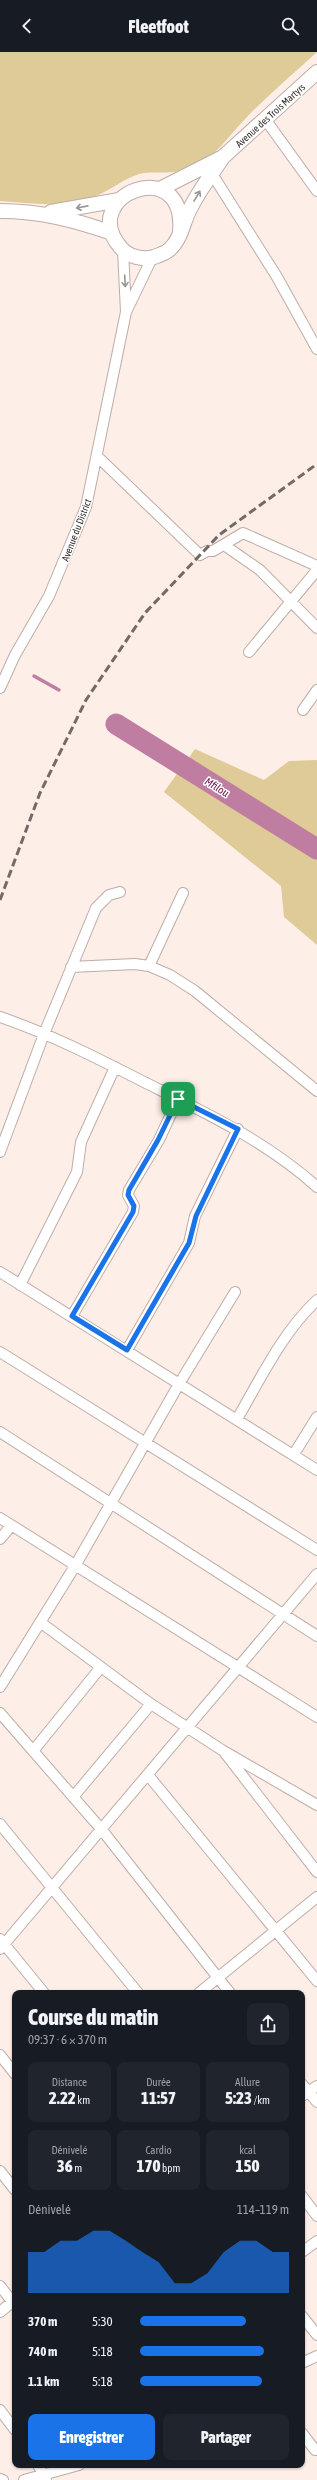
<!DOCTYPE html>
<html lang="fr">
<meta charset="utf-8">
<style>
body{margin:0;font-family:"Asap Condensed",sans-serif;background:#20242c;color:#f1f3f6;height:100vh;display:flex;flex-direction:column;font-size:15px;white-space:nowrap}
*{box-sizing:border-box;margin:0}
p{font-size:13px;color:#9ea1a6}
.icon{flex:none;width:22px;height:22px;fill:none;stroke:currentColor;stroke-width:2;stroke-linecap:round;stroke-linejoin:round}
.map{position:relative;flex:1;overflow:hidden}
.panel{position:absolute;left:12px;top:1938px;width:293px;height:478px;display:flex;flex-direction:column;background:#171b24;border-radius:8px;box-shadow:0 1px 3px #0004}
.panel>*{flex:none}
.pin{position:absolute;display:grid;place-items:center;width:34px;height:34px;color:#fff;margin:-17px;border-radius:8px;box-shadow:0 2px 6px #0006}
.round{display:grid;place-items:center;flex:none;width:42px;height:42px;border-radius:8px;background:#20242c}
.headline{display:flex;align-items:center;justify-content:space-between;height:68px;padding:0 16px}
h1{font-size:22px;font-weight:800;line-height:30px}
.figures{display:grid;grid-template-columns:repeat(3,1fr);gap:6px;height:68px;padding:4px 16px}
.figures div{display:grid;align-content:center;border-radius:8px;background:#20242c;text-align:center}
.figures b{font-size:17px;font-weight:800}
.figures small{font-size:11px;font-weight:400}
.figures p{font-size:11px}
.chart{height:112px;padding:8px 16px}
.chart p{display:flex;justify-content:space-between}
.chart svg{width:100%;height:72px;margin-top:4px;fill:#1a73e8;opacity:.7}
.primary-button{display:flex;gap:8px;margin-top:auto;padding:8px 16px}
.primary-button a{flex:1;height:46px;border-radius:8px;background:#1a73e8;color:#fff;font-size:16px;font-weight:800;line-height:46px;text-align:center}
.primary-button a+a{background:#20242c;color:#f1f3f6}
ul{padding:0 16px;list-style:none;font-size:13px}
li{display:grid;grid-template-columns:64px 48px 1fr;align-items:center;height:30px}
li i{height:10px;border-radius:5px;background:#1a73e8}
header{display:flex;justify-content:space-between;align-items:center;height:52px;padding:0 16px;background:#171b24;font-size:18px;font-weight:800}
.map>svg:first-child{display:block}
.green{fill:#decb98}
.lines{fill:none;stroke-linecap:round;stroke-linejoin:round}
.stream{stroke:#c07da2;stroke-width:3.5}
.river{stroke:#c07da2;stroke-width:21}
.minor-casing{stroke:#bdada8;stroke-width:12}
.secondary-casing{stroke:#bdada8;stroke-width:16}
.minor{stroke:#fff;stroke-width:10}
.secondary{stroke:#fff;stroke-width:14}
.rail{stroke:#736966;stroke-width:3;stroke-dasharray:8 4;stroke-linecap:butt}
.oneway{stroke:#989594}
.route-casing{stroke:#fff;stroke-width:8}
.route{stroke:#1a73e8;stroke-width:5}
.labels{text-anchor:middle;stroke-width:3;stroke-linejoin:round;paint-order:stroke}
.street-label{font-size:10px;fill:#322b29;stroke:#fff}
.water-label{font-size:11px;font-style:italic;fill:#641448;stroke:#fff}
</style>
<header><svg class="icon" aria-label="back" viewBox="0 0 24 24"><path d="M15 5l-7 7 7 7"/></svg>Fleetfoot<svg class="icon" aria-label="search" viewBox="0 0 24 24"><circle cx="10" cy="10" r="6"/><path d="M15 15l6 6"/></svg></header>
<div class="map">
<svg width="317" height="2428" viewBox="0 0 317 2428">
<rect width="100%" height="100%" fill="#feeee8"/>
<path class="green" d="M0,0H317C293,22 268,43 246,66C228,84 215,107 190,116C171,124 155,118 139,122C123,127 111,138 96,144C65,157 32,151 0,149Z
M195,697L264,728L289,709L317,708V893L284,865L281,834L164,740Z"/>
<g class="lines">
<path class="stream" d="M34,624L59,638"/>
<path class="river" d="M116,672L317,797"/>
<defs>
<path id="minor" d="M265,67L317,139
M209,117L277,225L317,297
M127,258L152,206
M98,405L200,503L207,499H213L243,481L317,514
M224,493L260,518L317,576
M249,600L317,518
M0,636L15,603L49,544L86,455L126,260L123,198
M303,658L317,638
M149,914L183,841
M71,915L135,912L149,914L170,923L195,939L317,1039
M0,965C50,982 97,1006 144,1030C204,1060 266,1089 317,1135
M0,1100L44,982L96,856L109,843L120,840
M0,1220L317,1418
M20,1233L77,1120L81,1090L115,1015
M72,1264L133,1160L134,1154L128,1143L129,1138L159,1088L178,1047
M127,1298L189,1191L195,1164L238,1077
M0,1300L317,1498
M237,1367C261,1326 282,1281 317,1248
M0,1380L317,1584
M294,1402L317,1365
M0,1466L317,1665
M0,1487L11,1474
M40,1570L151,1652L222,1698L317,1753
M0,1635L75,1514L179,1332L235,1240
M0,1661L102,1778L230,1941
M33,1699L101,1615
M225,1701L317,1820
M148,1723L317,1929
M73,1745L151,1652
M0,1772L138,1941
M0,1887L44,1941
M0,1897L317,1522
M199,1941L317,1845
M0,2003L15,2022
M302,2032L317,2050
M302,2044L317,2034
M0,2119L15,2138
M302,2144L317,2164
M302,2200L317,2189
M0,2234L15,2253
M0,2260L15,2248
M302,2264L317,2283
M302,2311L317,2304
M0,2358L15,2378
M302,2381L315,2398
M38,2413L46,2428
M0,2427L3,2428
M24,2428L79,2413"/>
<path id="secondary" d="M160,137L223,105L317,20
M0,159C40,159 75,168 112,181
M51,160L119,148
M180,180C187,100 75,143 121,196C129,205 143,208 154,205C160,203 166,201 170,197C181,187 183,171 189,159C198,140 211,123 223,105"/>
</defs>
<use href="#minor" class="minor-casing"/>
<use href="#secondary" class="secondary-casing"/>
<use href="#minor" class="minor"/>
<use href="#secondary" class="secondary"/>
<path class="rail" d="M0,848L40,741L86,648L145,561L219,483L317,412"/>
</g>
<defs><path id="oneway-shaft" d="M-6 0H5M1.5-3L5.5 0L1.5 3" fill="none" stroke-width="1.6" stroke-linecap="round" stroke-linejoin="round"/></defs>
<g class="oneway">
<use href="#oneway-shaft" transform="translate(197 144) rotate(-59)"/>
<use href="#oneway-shaft" transform="translate(82 155) rotate(169)"/>
<use href="#oneway-shaft" transform="translate(125 229) rotate(87)"/>
</g>
<g class="lines">
<defs>
<path id="route" d="M178,1047L238,1077L196,1164L189,1191L127,1298L72,1264L133,1160L134,1154L128,1143L129,1138L158,1088Z"/>
</defs>
<use href="#route" class="route-casing"/>
<use href="#route" class="route"/>
</g>
<g class="labels">
<g class="street-label">
<text transform="translate(270 63) rotate(-42)" y="4">Avenue des Trois Martyrs</text>
<text transform="translate(76 478) rotate(-69)" y="4">Avenue du District</text>
</g>
<g class="water-label">
<text transform="translate(217 735) rotate(32)" y="4">Mfilou</text>
</g>
</g>
</svg>
<div class="pin" style="left:178px;top:1047px;background:#1e9e55"><svg class="icon" aria-label="arrive" viewBox="0 0 24 24"><path d="M6 21V4h12l-3 4 3 4H6"/></svg></div>
<section class="panel">
<div class="headline"><div><h1>Course du matin</h1><p>09:37 · 6 × 370 m</p></div><a class="round"><svg class="icon" aria-label="share" viewBox="0 0 24 24"><path d="M12 15V3M7 8l5-5 5 5M5 13v7h14v-7"/></svg></a></div>
<div class="figures">
<div><p>Distance</p><b>2.22<small> km</small></b></div>
<div><p>Durée</p><b>11:57</b></div>
<div><p>Allure</p><b>5:23<small> /km</small></b></div>
</div>
<div class="figures">
<div><p>Dénivelé</p><b>36<small> m</small></b></div>
<div><p>Cardio</p><b>170<small> bpm</small></b></div>
<div><p>kcal</p><b>150</b></div>
</div>
<div class="chart"><p><span>Dénivelé</span>114–119 m</p>
<svg viewBox="0 0 160 44" preserveAspectRatio="none"><path d="M0 44V19L10 19L20 12L30 12L40 6L50 6L60 12L70 19L80 25L90 38L100 38L110 32L120 19L130 12L140 12L150 19L160 19V44z"/></svg>
</div>
<ul>
<li><b>370 m</b>5:30<i style="width:71%"></i></li>
<li><b>740 m</b>5:18<i style="width:83%"></i></li>
<li><b>1.1 km</b>5:18<i style="width:82%"></i></li>
</ul>
<div class="primary-button"><a>Enregistrer</a><a>Partager</a></div>
</section>
</div>
